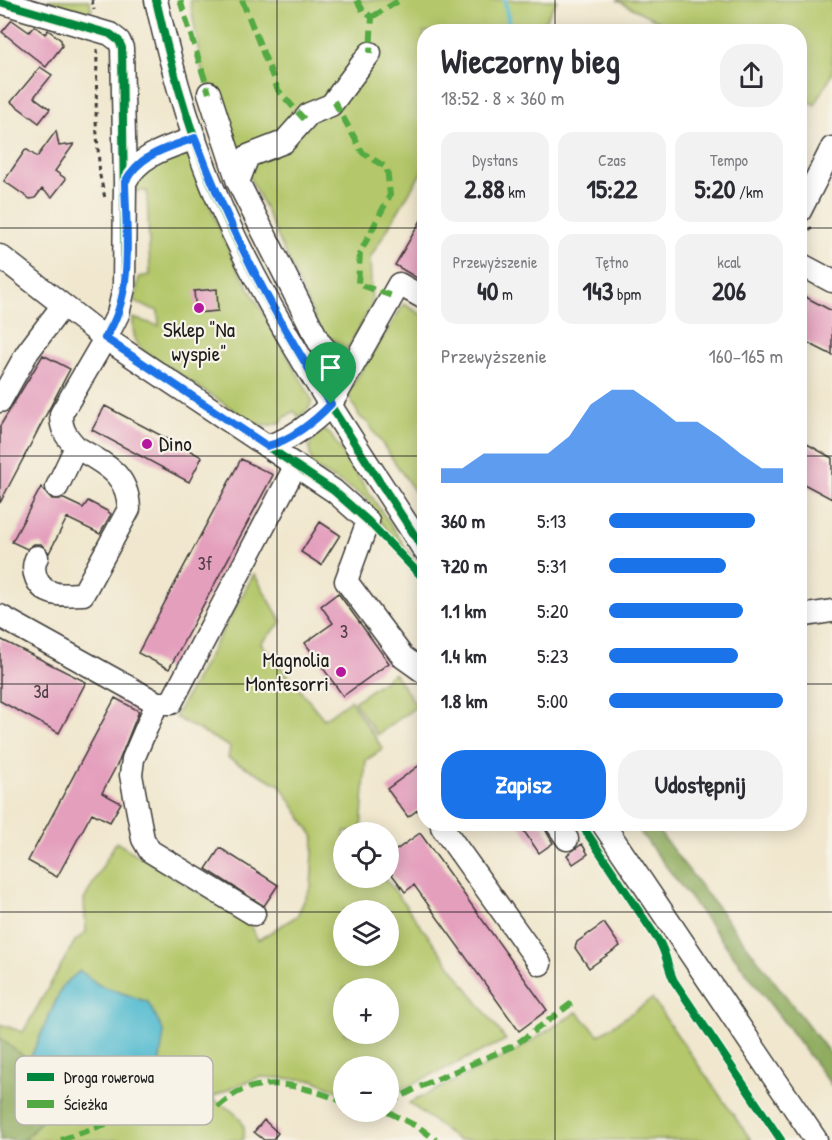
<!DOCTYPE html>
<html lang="pl">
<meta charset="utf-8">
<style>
body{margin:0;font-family:"Patrick Hand",sans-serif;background:#f2f2f3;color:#2b2b33;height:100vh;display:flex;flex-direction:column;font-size:22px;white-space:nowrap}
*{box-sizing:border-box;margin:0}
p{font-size:20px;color:#7c7c81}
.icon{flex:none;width:33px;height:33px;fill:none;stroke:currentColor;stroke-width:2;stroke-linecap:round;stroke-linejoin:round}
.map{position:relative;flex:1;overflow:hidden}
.details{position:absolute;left:417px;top:24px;width:390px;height:807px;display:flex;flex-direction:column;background:#fff;border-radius:24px;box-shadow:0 3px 15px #0003}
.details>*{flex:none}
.fabs{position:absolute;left:333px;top:822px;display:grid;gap:12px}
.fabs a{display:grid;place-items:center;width:66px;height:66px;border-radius:50%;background:#fff;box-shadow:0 3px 15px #0003;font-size:30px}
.pin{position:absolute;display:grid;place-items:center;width:51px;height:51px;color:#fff;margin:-62px -26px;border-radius:50% 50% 50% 0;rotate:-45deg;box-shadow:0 0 6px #0007}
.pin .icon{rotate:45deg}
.round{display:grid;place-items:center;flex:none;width:63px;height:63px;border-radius:24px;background:#f2f2f3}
.overview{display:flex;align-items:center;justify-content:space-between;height:102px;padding:0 24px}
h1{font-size:33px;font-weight:700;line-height:45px}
.metrics{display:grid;grid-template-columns:repeat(3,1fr);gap:9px;height:102px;padding:6px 24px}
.metrics div{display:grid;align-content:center;border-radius:15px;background:#f2f2f3;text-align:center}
.metrics b{font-size:26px;font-weight:700}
.metrics small{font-size:16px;font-weight:400}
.metrics p{font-size:16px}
.chart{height:168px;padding:12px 24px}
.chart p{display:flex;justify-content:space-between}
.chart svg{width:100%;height:108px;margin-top:6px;fill:#1a73e8;opacity:.7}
.cta{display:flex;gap:12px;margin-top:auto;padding:12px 24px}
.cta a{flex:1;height:69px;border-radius:24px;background:#1a73e8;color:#fff;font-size:24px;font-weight:700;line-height:69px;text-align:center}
.cta a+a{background:#f2f2f3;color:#2b2b33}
ul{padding:0 24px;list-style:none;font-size:20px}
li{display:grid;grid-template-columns:96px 72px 1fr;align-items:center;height:45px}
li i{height:15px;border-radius:8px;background:#1a73e8}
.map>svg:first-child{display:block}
.green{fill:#b4c76b;stroke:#687244;stroke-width:1.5;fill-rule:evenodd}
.forest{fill:#8fac5f;stroke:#56643e;stroke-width:1.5}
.water{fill:#53bbd0;stroke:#386c76;stroke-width:1.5}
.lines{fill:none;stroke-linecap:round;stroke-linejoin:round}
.stream{stroke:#53bbd0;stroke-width:4.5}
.building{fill:#e49fbd}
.minor-casing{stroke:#3c3a37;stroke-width:25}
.path{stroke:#3c3a37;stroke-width:3;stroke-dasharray:4.5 4.5;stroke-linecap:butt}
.minor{stroke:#fff;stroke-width:22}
.quiet{stroke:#52a943;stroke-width:6;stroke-dasharray:12 6;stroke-linecap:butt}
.cycleway-casing{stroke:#f7f3e8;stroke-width:11}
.cycleway{stroke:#00873e;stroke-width:8}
.route-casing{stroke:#fff;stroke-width:12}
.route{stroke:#1a73e8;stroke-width:8}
.grid{fill:none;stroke:#1c1c1c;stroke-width:1.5;stroke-opacity:0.55}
.poi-dot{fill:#b5179e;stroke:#f7f3e8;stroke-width:2}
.labels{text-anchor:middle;stroke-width:4.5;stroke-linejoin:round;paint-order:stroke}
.number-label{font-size:18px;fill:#4e3d44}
.poi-label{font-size:21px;fill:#1c1c1c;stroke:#f7f3e8}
.key{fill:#f7f3e8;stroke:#b5b2ab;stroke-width:1.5}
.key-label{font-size:16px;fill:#1c1c1c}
</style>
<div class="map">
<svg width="832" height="1140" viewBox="0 0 832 1140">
<rect width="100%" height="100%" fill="#f7f3e8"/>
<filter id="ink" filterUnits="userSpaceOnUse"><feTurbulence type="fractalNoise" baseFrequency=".0167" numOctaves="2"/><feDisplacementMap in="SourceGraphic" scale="12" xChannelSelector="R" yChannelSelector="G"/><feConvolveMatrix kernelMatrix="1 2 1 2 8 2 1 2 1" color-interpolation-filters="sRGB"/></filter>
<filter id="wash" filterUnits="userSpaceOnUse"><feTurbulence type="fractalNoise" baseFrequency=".008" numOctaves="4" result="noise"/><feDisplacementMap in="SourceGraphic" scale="24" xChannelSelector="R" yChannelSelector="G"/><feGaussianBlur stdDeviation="1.35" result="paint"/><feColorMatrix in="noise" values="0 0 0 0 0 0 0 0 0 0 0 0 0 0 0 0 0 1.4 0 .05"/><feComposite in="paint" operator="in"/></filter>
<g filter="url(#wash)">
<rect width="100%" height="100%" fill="#f0e7ce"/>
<path class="green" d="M43,0H89L92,10L87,12Z
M190,0H557L539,31L424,32V168L370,258L372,305L346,351L319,328L264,206L237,152L221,111L202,71Z
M617,0H832V74L815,105L800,97V32L677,31Z
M180,154L189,158L192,163L233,260L308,392L312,401L309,408L299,417L294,411L284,418L282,422L271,425L255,424L145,352C133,342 133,333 133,318L159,326L158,311L136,303L135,301L139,277L150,275L147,191H132L143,169Z
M404,304L424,316V505L368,423L360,417L347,393Z
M323,430L330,434L418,566L378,519L367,498L312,466L309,447L318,433Z
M254,574L282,622L261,643L324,719L350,700L383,749L366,760L361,832H344V878H385L506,1040L389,1095L388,1066H344L343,1093L314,1080L260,1077L233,1087L211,1098C227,1108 250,1117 243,1140H22L27,1137L68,1090L131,1081L148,1002L99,985L80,971L63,985L29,1061L0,1038V1024L23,1032L75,941L86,932L84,900L116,842L248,922L258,940L297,916L311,886L314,837L280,785L228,758L230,747L175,717ZM344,910H388V956H344ZM344,988H388V1034H344Z
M394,673L417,706L377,735L354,702Z
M652,999L751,1140H458L409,1103L514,1052L577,1012L599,1035Z"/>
<path class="forest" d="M634,824H653L832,1056V1086Z
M0,1038L68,1090L27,1137L22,1140H0Z"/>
<path class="water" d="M80,971L99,985L148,1002L164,1033L159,1065L131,1081L68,1090L29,1061L63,985Z"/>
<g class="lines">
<path class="stream" d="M505,0L510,32"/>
</g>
<g id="blocks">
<path class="building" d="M12,20L29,32L34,26L45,34L48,30L61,40L62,46L46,67L2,32Z
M40,67L52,75L34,97L50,109L39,123L11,102Z
M56,131L59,146L74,144L55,171L66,179L52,197L42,189L35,198L30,199L4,181L26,149L37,157Z
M424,215V266L417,278L395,265Z
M217,289L218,311L196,313L194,291Z
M800,294L832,311V355L800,339Z
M43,355L70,369L0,503V426Z
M105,406L202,457L189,482L92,430Z
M800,440L832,458V499L800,482Z
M241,459L273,475L169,669L138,653Z
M41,487L52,499H64L83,508L88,501L107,511L111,514L100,534L67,518L49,553L41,544H34L27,549L12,542Z
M320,522L340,535L321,565L301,552Z
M338,593L389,663L343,696L305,643L333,623L321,606Z
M0,639L86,682L59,733L0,701Z
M115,698L139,711L119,761L102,793L121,803L110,822L92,813L57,877L28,861Z
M424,762V805L408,817L387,789Z
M519,824H544L546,831L553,843L539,853Z
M420,833L547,1010L519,1031L414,885L405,892L388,869V856Z
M582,844L588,854L573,864L567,855Z
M220,848L278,885L264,906L206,869Z
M604,923L620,946L589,968L575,948L577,942Z
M264,1120L278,1133L272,1140H264L254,1132Z"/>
</g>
</g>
<g filter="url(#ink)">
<use href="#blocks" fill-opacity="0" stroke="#3c3a37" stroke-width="1.5"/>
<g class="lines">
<defs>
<path id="minor" d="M156,0C172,71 192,141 221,207C275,329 353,439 424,550
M0,2L110,34L119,41L122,48L125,182L124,288L118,314L110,330L61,414C61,430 66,436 76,447L57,487
M209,93L238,182
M125,182C140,154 167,148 195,138
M800,211L832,148
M0,256L105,338L334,491L368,521L346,581L403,657L424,672
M800,264L832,281
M349,370L335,360L319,342L238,182L248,156L284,142L309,114L331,105L370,53
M0,401L27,353L63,305
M266,446C290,441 315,421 331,404L399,284L424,298
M37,557C30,570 37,589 53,593C61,596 74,594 83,594L129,509C128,473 104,464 76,447
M0,616L157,703H171L296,465
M800,616L832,611
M157,703L133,759L131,775L143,839L150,851L254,914
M445,824L442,827L540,964
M557,824L567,839
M603,824L816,1140"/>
</defs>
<use href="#minor" class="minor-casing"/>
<path class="path" d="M92,0L94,10
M97,49L96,121L100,176L105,198
M801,247L812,226
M382,535L424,579
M420,568L424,575"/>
<use href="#minor" class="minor"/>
<path class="quiet" d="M180,0L209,93
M242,0L278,90L304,119
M357,0L363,11L372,17L370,53
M372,17L400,0
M334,101L363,153L387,168L390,195L360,253L358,284L392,296
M388,1103L417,1088L515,1045L572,1003
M388,1112L420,1128L436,1140
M61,1140C110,1122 163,1103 215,1109C223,1103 230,1096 238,1092C272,1076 310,1088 344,1102"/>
<defs>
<path id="cycleway" d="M156,0C172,71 192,141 221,207C275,329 353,439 424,550
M0,2L110,34L119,41L122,48L125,281L118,314L105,338L334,491L368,521L424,579
M581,824L660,943C667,956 668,969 674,981L781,1140"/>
</defs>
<use href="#cycleway" class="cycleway-casing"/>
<use href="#cycleway" class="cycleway"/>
</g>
</g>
<g class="lines" filter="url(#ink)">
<defs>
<path id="route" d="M195,138C230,232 276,320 331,404C315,421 290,441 267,446L105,338C135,294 126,233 125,182C140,154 167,148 195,138Z"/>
</defs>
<use href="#route" class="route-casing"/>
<use href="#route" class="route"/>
</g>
<path class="grid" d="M277,0V1140M555,0V32M0,228H424M800,228H832M0,456H424M800,456H832M0,684H424M800,684H832M555,824V1140M0,912H344M388,912H832"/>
<g class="poi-dot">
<circle cx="199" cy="308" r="6"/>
<circle cx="147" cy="444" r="6"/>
<circle cx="341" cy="672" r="6"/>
</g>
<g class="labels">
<g class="number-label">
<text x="205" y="570">3f</text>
<text x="344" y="638">3</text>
<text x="41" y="698">3d</text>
</g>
<g class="poi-label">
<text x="199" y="337">Sklep "Na<tspan x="199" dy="24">wyspie"</tspan></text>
<text x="159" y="451" text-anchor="start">Dino</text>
<text x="329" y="667" text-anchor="end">Magnolia<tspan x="329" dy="24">Montesorri</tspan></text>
</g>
</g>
<rect x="15" y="1056" width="198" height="69" rx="9" class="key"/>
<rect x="27" y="1073" width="27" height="8" fill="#00873e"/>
<rect x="27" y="1100" width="27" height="8" fill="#52a943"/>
<g class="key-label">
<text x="64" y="1083">Droga rowerowa</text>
<text x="64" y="1110">Ścieżka</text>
</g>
</svg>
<div class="fabs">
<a><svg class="icon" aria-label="locate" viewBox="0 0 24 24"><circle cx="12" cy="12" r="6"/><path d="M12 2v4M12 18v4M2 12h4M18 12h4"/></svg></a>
<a><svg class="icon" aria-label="layers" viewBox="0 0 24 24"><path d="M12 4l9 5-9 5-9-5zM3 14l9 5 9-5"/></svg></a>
<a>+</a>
<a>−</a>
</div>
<div class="pin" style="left:331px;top:404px;background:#1e9e55"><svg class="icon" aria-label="arrive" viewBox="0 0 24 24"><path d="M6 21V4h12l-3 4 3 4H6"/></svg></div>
<section class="details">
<div class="overview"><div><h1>Wieczorny bieg</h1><p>18:52 · 8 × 360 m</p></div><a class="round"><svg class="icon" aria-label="share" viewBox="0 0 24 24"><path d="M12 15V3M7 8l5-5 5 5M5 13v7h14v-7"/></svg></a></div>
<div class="metrics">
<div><p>Dystans</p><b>2.88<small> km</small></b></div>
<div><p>Czas</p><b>15:22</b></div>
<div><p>Tempo</p><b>5:20<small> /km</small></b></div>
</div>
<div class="metrics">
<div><p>Przewyższenie</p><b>40<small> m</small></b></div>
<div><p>Tętno</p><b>143<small> bpm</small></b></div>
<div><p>kcal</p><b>206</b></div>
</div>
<div class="chart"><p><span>Przewyższenie</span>160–165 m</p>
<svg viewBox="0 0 160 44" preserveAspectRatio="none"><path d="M0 44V38L10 38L20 32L30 32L40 32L50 32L60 25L70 12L80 6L90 6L100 12L110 19L120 19L130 25L140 32L150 38L160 38V44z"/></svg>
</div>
<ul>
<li><b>360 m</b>5:13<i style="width:84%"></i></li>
<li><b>720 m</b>5:31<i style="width:67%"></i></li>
<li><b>1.1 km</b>5:20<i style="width:77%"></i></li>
<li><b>1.4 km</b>5:23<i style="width:74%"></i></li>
<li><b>1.8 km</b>5:00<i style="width:100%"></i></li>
</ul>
<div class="cta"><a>Zapisz</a><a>Udostępnij</a></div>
</section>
</div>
